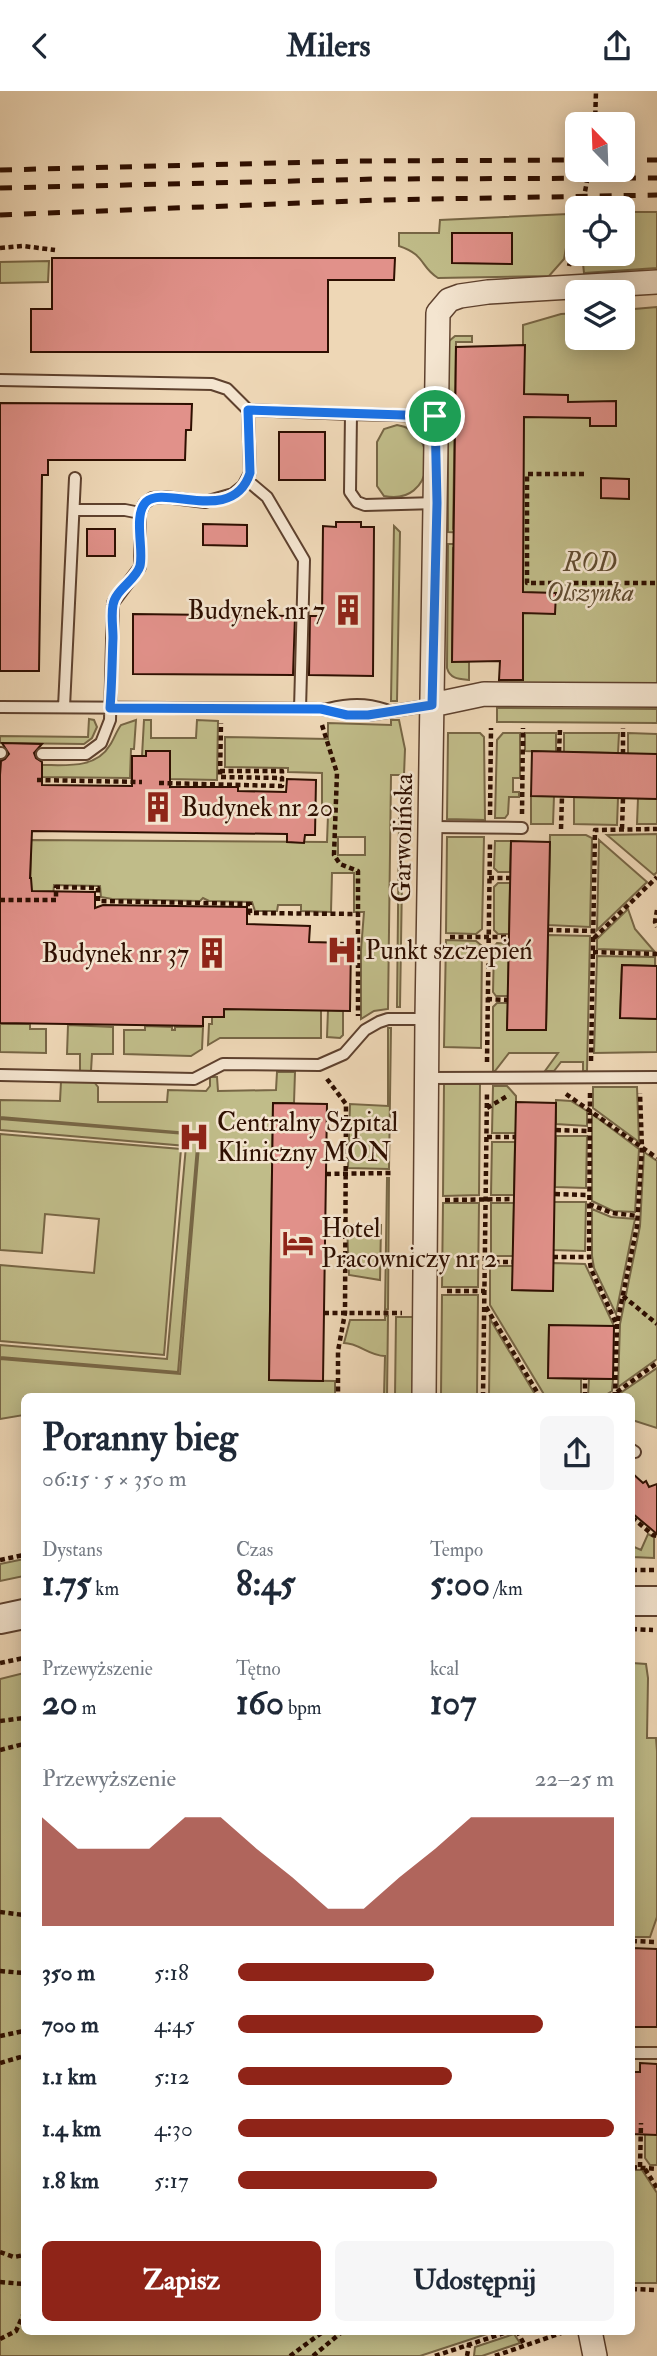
<!DOCTYPE html>
<html lang="pl">
<meta charset="utf-8">
<style>
body{margin:0;font-family:"IM FELL Double Pica",serif;background:#f6f6f7;color:#1f2937;height:100vh;display:flex;flex-direction:column;font-size:26px;white-space:nowrap}
*{box-sizing:border-box;margin:0}
p{font-size:23px;color:#747a83}
.icon{flex:none;width:38px;height:38px;fill:none;stroke:currentColor;stroke-width:2;stroke-linecap:round;stroke-linejoin:round}
.map{position:relative;flex:1;overflow:hidden}
.sheet{position:absolute;left:21px;top:1302px;width:614px;height:942px;display:flex;flex-direction:column;background:#fff;border-radius:10px;box-shadow:0 4px 18px #0003}
.sheet>*{flex:none}
.needle{width:46px;rotate:337deg}
.buttons{position:absolute;left:565px;top:21px;display:grid;gap:14px}
.buttons a{display:grid;place-items:center;width:70px;height:70px;border-radius:10px;background:#fff;box-shadow:0 4px 18px #0003;font-size:35px}
.pin{position:absolute;display:grid;place-items:center;width:60px;height:60px;color:#fff;margin:-30px;border:4px solid #fff;border-radius:50%;box-shadow:0 2px 7px #0007}
.round{display:grid;place-items:center;flex:none;width:74px;height:74px;border-radius:10px;background:#f6f6f7}
.summary{display:flex;align-items:center;justify-content:space-between;height:119px;padding:0 21px}
h1{font-size:38px;font-weight:700;line-height:52px}
.figures{display:grid;grid-template-columns:repeat(3,1fr);gap:10px;height:119px;padding:7px 21px}
.figures div{display:grid;align-content:center}
.figures b{font-size:35px;font-weight:700}
.figures small{font-size:19px;font-weight:400}
.figures p{font-size:19px}
.chart{height:196px;padding:14px 21px}
.chart p{display:flex;justify-content:space-between}
.chart svg{width:100%;height:126px;margin-top:7px;fill:#8f2418;opacity:.7}
.primary-button{display:flex;gap:14px;margin-top:auto;padding:14px 21px}
.primary-button a{flex:1;height:80px;border-radius:10px;background:#8f2418;color:#fff;font-size:28px;font-weight:700;line-height:80px;text-align:center}
.primary-button a+a{background:#f6f6f7;color:#1f2937}
ul{padding:0 21px;list-style:none;font-size:23px}
li{display:grid;grid-template-columns:112px 84px 1fr;align-items:center;height:52px}
li i{height:18px;border-radius:9px;background:#8f2418}
header{display:flex;justify-content:space-between;align-items:center;height:91px;padding:0 21px;background:#fff;font-size:32px;font-weight:700}
.map>svg:first-child{display:block}
.green{fill:#c0bc89;stroke:#776645;stroke-width:2;fill-rule:evenodd}
.building{fill:#e1918a;stroke:#2e0f01;stroke-width:2}
.lines{fill:none;stroke-linecap:round;stroke-linejoin:round}
.service-casing{stroke:#5e412e;stroke-width:14}
.minor-casing{stroke:#5e412e;stroke-width:26}
.tertiary-casing{stroke:#5e412e;stroke-width:32}
.path{stroke:#2e0f01;stroke-width:4.5;stroke-dasharray:5 3.5;stroke-linecap:butt}
.service{stroke:#f4e5d0;stroke-width:10}
.minor{stroke:#f4e5d0;stroke-width:23}
.tertiary{stroke:#f4e5d0;stroke-width:28}
.rail{stroke:#2e0f01;stroke-width:5;stroke-dasharray:12 12;stroke-linecap:butt}
.route-casing{stroke:#fff;stroke-width:14}
.route{stroke:#1a73e8;stroke-width:9}
.labels{text-anchor:middle;stroke-width:5;stroke-linejoin:round;paint-order:stroke}
.park-label{font-size:26px;font-style:italic;fill:#614c31;stroke:#f4e5d0}
.poi-label{font-size:26px;fill:#2e0f01;stroke:#f4e5d0;text-anchor:start}
.street-label{font-size:26px;fill:#2e0f01;stroke:#f4e5d0}
</style>
<header><svg class="icon" aria-label="back" viewBox="0 0 24 24"><path d="M15 5l-7 7 7 7"/></svg>Milers<svg class="icon" aria-label="share" viewBox="0 0 24 24"><path d="M12 15V3M7 8l5-5 5 5M5 13v7h14v-7"/></svg></header>
<div class="map">
<svg width="657" height="2265" viewBox="0 0 657 2265">
<rect width="100%" height="100%" fill="#eed7b6"/>
<filter id="stains"><feTurbulence type="fractalNoise" baseFrequency=".00286" numOctaves="4"/><feColorMatrix values="0 0 0 0 .2 0 0 0 0 .09 0 0 0 0 .02 0 0 0 .5 -.17"/></filter>
<radialGradient id="worn" r=".72"><stop offset=".6" stop-color="#630" stop-opacity="0"/><stop offset="1" stop-color="#630" stop-opacity=".3"/></radialGradient>
<path class="green" d="M623,121H657V177L584,182L582,163H623Z
M568,123L570,135L564,168L549,185L438,187C420,176 426,164 399,155V142H439L440,129ZM452,142H512V172H453Z
M49,170L48,191L0,192V171Z
M657,216V596H499V589H523V234L561,223L577,222L578,247H623V219Z
M455,245H472V251H456L453,438L470,442L448,441V251Z
M397,334C441,340 435,416 384,405L377,395V351L384,338Z
M394,435L400,441L397,610H391Z
M448,453H470L453,457L452,570L469,571V589C459,588 450,588 447,577Z
M497,617L657,618V632L497,631Z
M89,628L94,629L97,636L92,647L84,653L0,652V645L88,646Z
M136,629L134,658H131L130,687L41,686L42,674C66,674 96,678 110,654C114,648 116,641 121,634Z
M144,629H151V647H196L197,629L218,630L217,689L169,688L170,660H146V665H142Z
M391,629H399L405,658L404,684H391L388,918L374,920L361,928V859L364,821H354V782H332L331,821L301,820V814H278L277,820H255L252,811L209,810L203,807L200,810L112,808L101,806L100,795L54,794L53,807H30L31,749L327,751L328,724L322,723V682L288,681V677L225,676V646L328,648V632L391,634ZM338,746H365V764H338Z
M448,642H480L484,646L485,729L447,728Z
M503,642H520V687H513V701H519V706H509L508,723L505,727H495L497,649Z
M525,642H556V661L525,660Z
M564,642H619L618,662L564,661Z
M628,642L657,643V663H628Z
M531,705H554L553,733H531Z
M574,706L618,707L617,734L574,733Z
M638,707L657,708V733H637Z
M399,727H403L400,916H397Z
M657,743V781L654,784L607,744Z
M550,744H586L592,747L590,836L548,834Z
M447,746H484L482,838L476,843L446,842Z
M599,749L647,791L597,839Z
M495,750H511L510,781H498L494,777Z
M498,792H510L509,843H498L494,839V796Z
M628,818L635,838L654,860L597,858V848Z
M548,844L590,845L587,980H583V971H561L554,980H545L558,962H509L495,980H493V916L497,912H508L507,939H546Z
M446,849L476,850L482,855L481,957L444,956Z
M497,852L509,853L508,905H496L493,901L494,856Z
M597,865L655,866V875L622,874L620,926L657,928V961L594,962Z
M224,918L321,919V947H220L208,954L209,933H212V926H224Z
M328,919L343,920V944L340,947L327,946Z
M0,933H30V938H46V962L0,961Z
M68,934L113,936V963H92L91,980H80V963H67Z
M145,935L172,936V939H175V936H203L202,958L191,965L124,963V939H145Z
M388,937H391L389,1078L348,1077L350,1013L388,1015Z
M277,981H295L294,1012H273L269,1289L335,1290V1305L24,1306V1324L0,1328V1268L180,1283L200,1043L0,1026V1009L60,1010L61,991H94L98,996V1011H167L168,999L206,1000L210,995V986H217L218,1000L276,999Z
M444,993H480L479,1104L443,1105Z
M493,995H507L516,1005V1042H492Z
M593,996H637L639,1051L593,1017Z
M556,1009L571,1010L587,1020V1035L556,1033Z
M592,1023L639,1058L635,1121L613,1120L592,1110Z
M0,1028L198,1044L178,1281L0,1266V1254L167,1268L186,1055L0,1039Z
M0,1043L181,1058L164,1264L0,1250V1174L94,1182L99,1128L45,1123L42,1162L0,1159Z
M556,1045H587L586,1097L555,1096Z
M492,1051H515L514,1104H491Z
M644,1061L657,1070V1268L618,1296L620,1233L640,1135Z
M387,1087H389L388,1218L385,1219Z
M554,1111H586L585,1160L553,1159Z
M443,1112H479L478,1196H442Z
M491,1112H514L513,1165H491Z
M592,1118L611,1126L635,1128L616,1223L594,1177L592,1165Z
M347,1134H381L380,1189L349,1184Z
M553,1172L585,1173L614,1235H549L548,1287L581,1288V1305H545L490,1214V1175H513V1199L552,1200Z
M442,1204H478L477,1305H441Z
M385,1225H388L387,1306L384,1305L385,1265C369,1265 359,1252 344,1252L350,1229H385Z
M396,1226H414L413,1305L395,1306Z
M490,1228L536,1305H489Z
M657,1277V1337L632,1329V1306L616,1305Z
M589,1288H613L612,1300L604,1305H588Z
M648,1443L654,1446V1467L632,1466V1455L641,1459Z
M24,1468V1485L0,1490V1473Z
M632,1572L646,1573L648,1587L647,1647H656L657,1660V1826L650,1846H632Z
M24,1582V2240H496L420,2265H0V1588Z
M645,2043H657V2074H650L645,2067Z
M632,2079H642L657,2102V2192H632Z
M514,2243L520,2252L482,2265H474L475,2256Z"/>
<path class="building" d="M452,142H512V173L452,172Z
M52,167H395L394,189H328V261H31V218H52Z
M525,254L524,303L568,304V311L616,310V335H590V327L524,326L523,501L556,502L555,523L523,522V589H499L500,570L452,571L456,256Z
M0,312L192,313L191,339H186L185,369H48V384H42L39,580H0Z
M279,341H325V389H279Z
M601,387L629,388V408L601,407Z
M336,431H361V436H374L373,585L309,584L310,525H322L323,435L336,436Z
M203,433L247,434V455L203,454Z
M87,438H115V465H87Z
M133,523L295,525L293,584L133,583Z
M2,652L42,653L34,662L36,667L42,671V694L132,695V665H146V660H170V696H238V700L286,701L287,688L316,689L315,744H305L304,752L287,751V743L32,740L30,787H31L32,800L95,801V817L103,814L247,816V833L310,835L309,851L351,852L350,920L224,918V926H203V935L0,932V684L1,670L5,668L9,663Z
M532,660L657,663V708L531,705Z
M511,750L550,751L546,939H507Z
M622,874L657,875V928L620,927Z
M516,1011L556,1012L553,1200L512,1199Z
M273,1012L327,1013L323,1290L269,1289Z
M549,1234L614,1235L613,1288L548,1287Z
M632,1382L643,1392L646,1390L649,1396L657,1393V1443L632,1422Z
M632,1857L657,1858V1936H632Z
M640,1972L657,1973V2044L632,2043V1981H640Z"/>
<g class="lines">
<defs>
<path id="service" d="M0,289L212,293L227,298L248,319L250,382L243,395L233,403L205,411L165,406L152,407L144,413L140,422V476L113,512L110,629L101,652L86,663H42
M248,319L351,323
M435,325L351,323L350,401L357,411L365,414L437,412
M248,390L267,406L304,469L300,618
M74,419H125L140,422
M0,616L321,618L347,623L368,624L432,614
M64,616L75,387
M328,618C349,613 365,612 386,619
M0,662H1
M430,736L522,737
M0,984L194,988L223,973L319,974L344,963L365,939L379,931L388,928H427
M426,987L657,986
M632,1359L635,1361
M632,1962H657"/>
<path id="minor" d="M432,614L484,603L657,604
M424,1306L427,928L438,222L449,209L460,205L488,201L657,191
M590,2240L595,2265"/>
<path id="tertiary" d="M632,1510H657
M0,1528L24,1523"/>
</defs>
<use href="#service" class="service-casing"/>
<use href="#minor" class="minor-casing"/>
<use href="#tertiary" class="tertiary-casing"/>
<path class="path" d="M595,33L596,0
M582,117L589,79
M0,157L23,155L55,159
M569,175L578,142
M584,383H527V492H657
M322,634L337,682L334,764L340,773L358,780V823
M559,661L560,637
M623,663V637
M220,680H282V687
M37,689L142,691
M159,692L282,695V687L220,686L221,632
M522,723L523,637
M490,724L491,637
M561,738L562,705
M622,738L623,707
M489,787H510
M0,809H56V796L98,797V810L250,813V822L358,823V925
M657,819L655,831L657,836
M548,839L593,840
M450,846H509
M594,847L657,786
M593,861L657,863
M487,908L508,909
M591,970L595,739L657,738
M487,971L490,752
M327,988L346,1013L345,1222L338,1260V1306
M590,1002L589,1166L591,1178L616,1232
M566,1003L657,1067
M487,1017L509,1004
M556,1039L589,1040
M487,1046H516
M326,1083L393,1082
M555,1103L589,1104
M445,1109L514,1108
M589,1113L612,1122L638,1125
M553,1166H589
M486,1171H513
M447,1200H485
M623,1205L657,1233
M486,1216L540,1306
M324,1222H402
M483,1306L487,1001
M585,1306V1288
M610,1306L657,1272
M615,1306L617,1233L637,1135L642,1057L640,1002
M632,1429L634,1428L653,1444L657,1445
M0,1469L24,1464
M632,1479H657
M632,1538L653,1539
M0,1572L24,1567
M0,1630L24,1627
M0,1659L24,1653
M0,1821L24,1824
M632,1850L657,1851
M0,1880L24,1882
M0,1945L24,1940
M0,1972L24,1965
M632,2076L657,2078
M640,2076L641,2032
M645,2078L657,2097
M0,2161L14,2166L24,2164
M0,2191L24,2193
M632,2198L657,2199
M517,2240L525,2255
M0,2248L16,2240L24,2222
M290,2265L324,2240
M313,2265L343,2240
M435,2265L510,2240
M467,2265L469,2254
M495,2265L567,2240"/>
<use href="#service" class="service"/>
<use href="#minor" class="minor"/>
<use href="#tertiary" class="tertiary"/>
<path class="rail" d="M623,69H657
M0,79L356,70L578,69
M0,97L377,88L657,87
M0,124L377,109L657,104"/>
</g>
<g class="lines">
<defs>
<path id="route" d="M248,319L435,325L437,412L432,614L368,624H347L321,618L110,617C112,593 112,570 113,547C113,536 111,524 113,514C115,499 136,489 140,475C144,458 133,424 146,411C164,393 233,435 250,382Z"/>
</defs>
<use href="#route" class="route-casing"/>
<use href="#route" class="route"/>
</g>
<defs>
<symbol id="building-bare" viewBox="-9 -9 18 18"><path d="M-4-6H4V6H1V3H-1V6H-4ZM-2.5-4.3h1.7v1.8h-1.7ZM.8-4.3h1.7v1.8H.8ZM-2.5-1h1.7V.8h-1.7ZM.8-1h1.7V.8H.8Z" fill="#8f2418" stroke="#f4e5d0" stroke-width="2.5" paint-order="stroke"/></symbol>
<symbol id="hospital-bare" viewBox="-9 -9 18 18"><path d="M-5-5h3v3.5h4V-5h3V5h-3V1.5h-4V5h-3Z" fill="#8f2418" stroke="#f4e5d0" stroke-width="2.5" paint-order="stroke"/></symbol>
<symbol id="hotel-bare" viewBox="-9 -9 18 18"><path d="M-6-4.5h1.5V1H6V5H4.5V3h-9V5H-6ZM-4 0a1.8 1.8 0 1 1 3.6 0ZM.5 0V-2.5h3Q6-2.5 6 0Z" fill="#8f2418" stroke="#f4e5d0" stroke-width="2.5" paint-order="stroke"/></symbol>
</defs>
<g fill-rule="evenodd">
<use href="#building-bare" x="326" y="497" width="44" height="44"/>
<use href="#building-bare" x="136" y="694" width="44" height="44"/>
<use href="#hospital-bare" x="320" y="837" width="44" height="44"/>
<use href="#building-bare" x="190" y="840" width="44" height="44"/>
<use href="#hospital-bare" x="172" y="1024" width="44" height="44"/>
<use href="#hotel-bare" x="276" y="1130" width="44" height="44"/>
</g>
<g class="labels">
<g class="park-label">
<text x="590" y="480">ROD<tspan x="590" dy="30">Olszynka</tspan></text>
</g>
<g class="poi-label">
<text x="325" y="528" text-anchor="end">Budynek nr 7</text>
<text x="181" y="725">Budynek nr 20</text>
<text x="365" y="868">Punkt szczepień</text>
<text x="189" y="871" text-anchor="end">Budynek nr 37</text>
<text x="217" y="1040">Centralny Szpital<tspan x="217" dy="30">Kliniczny MON</tspan></text>
<text x="321" y="1146">Hotel<tspan x="321" dy="30">Pracowniczy nr 2</tspan></text>
</g>
<g class="street-label">
<text transform="translate(402 747) rotate(-89)" y="9">Garwolińska</text>
</g>
</g>
<rect width="100%" height="100%" filter="url(#stains)"/>
<rect width="100%" height="100%" fill="url(#worn)"/>
</svg>
<div class="buttons">
<a><svg class="needle" viewBox="-14 -14 28 28"><path d="M0-13l5 13h-10z" fill="#e53935"/><path d="M0 13l5-13h-10z" fill="#747a83"/></svg></a>
<a><svg class="icon" aria-label="locate" viewBox="0 0 24 24"><circle cx="12" cy="12" r="6"/><path d="M12 2v4M12 18v4M2 12h4M18 12h4"/></svg></a>
<a><svg class="icon" aria-label="layers" viewBox="0 0 24 24"><path d="M12 4l9 5-9 5-9-5zM3 14l9 5 9-5"/></svg></a>
</div>
<div class="pin" style="left:435px;top:325px;background:#1e9e55"><svg class="icon" aria-label="arrive" viewBox="0 0 24 24"><path d="M6 21V4h12l-3 4 3 4H6"/></svg></div>
<section class="sheet">
<div class="summary"><div><h1>Poranny bieg</h1><p>06:15 · 5 × 350 m</p></div><a class="round"><svg class="icon" aria-label="share" viewBox="0 0 24 24"><path d="M12 15V3M7 8l5-5 5 5M5 13v7h14v-7"/></svg></a></div>
<div class="figures">
<div><p>Dystans</p><b>1.75<small> km</small></b></div>
<div><p>Czas</p><b>8:45</b></div>
<div><p>Tempo</p><b>5:00<small> /km</small></b></div>
</div>
<div class="figures">
<div><p>Przewyższenie</p><b>20<small> m</small></b></div>
<div><p>Tętno</p><b>160<small> bpm</small></b></div>
<div><p>kcal</p><b>107</b></div>
</div>
<div class="chart"><p><span>Przewyższenie</span>22–25 m</p>
<svg viewBox="0 0 160 44" preserveAspectRatio="none"><path d="M0 44V6L10 17L20 17L30 17L40 6L50 6L60 17L70 27L80 38L90 38L100 27L110 17L120 6L130 6L140 6L150 6L160 6V44z"/></svg>
</div>
<ul>
<li><b>350 m</b>5:18<i style="width:52%"></i></li>
<li><b>700 m</b>4:45<i style="width:81%"></i></li>
<li><b>1.1 km</b>5:12<i style="width:57%"></i></li>
<li><b>1.4 km</b>4:30<i style="width:100%"></i></li>
<li><b>1.8 km</b>5:17<i style="width:53%"></i></li>
</ul>
<div class="primary-button"><a>Zapisz</a><a>Udostępnij</a></div>
</section>
</div>
